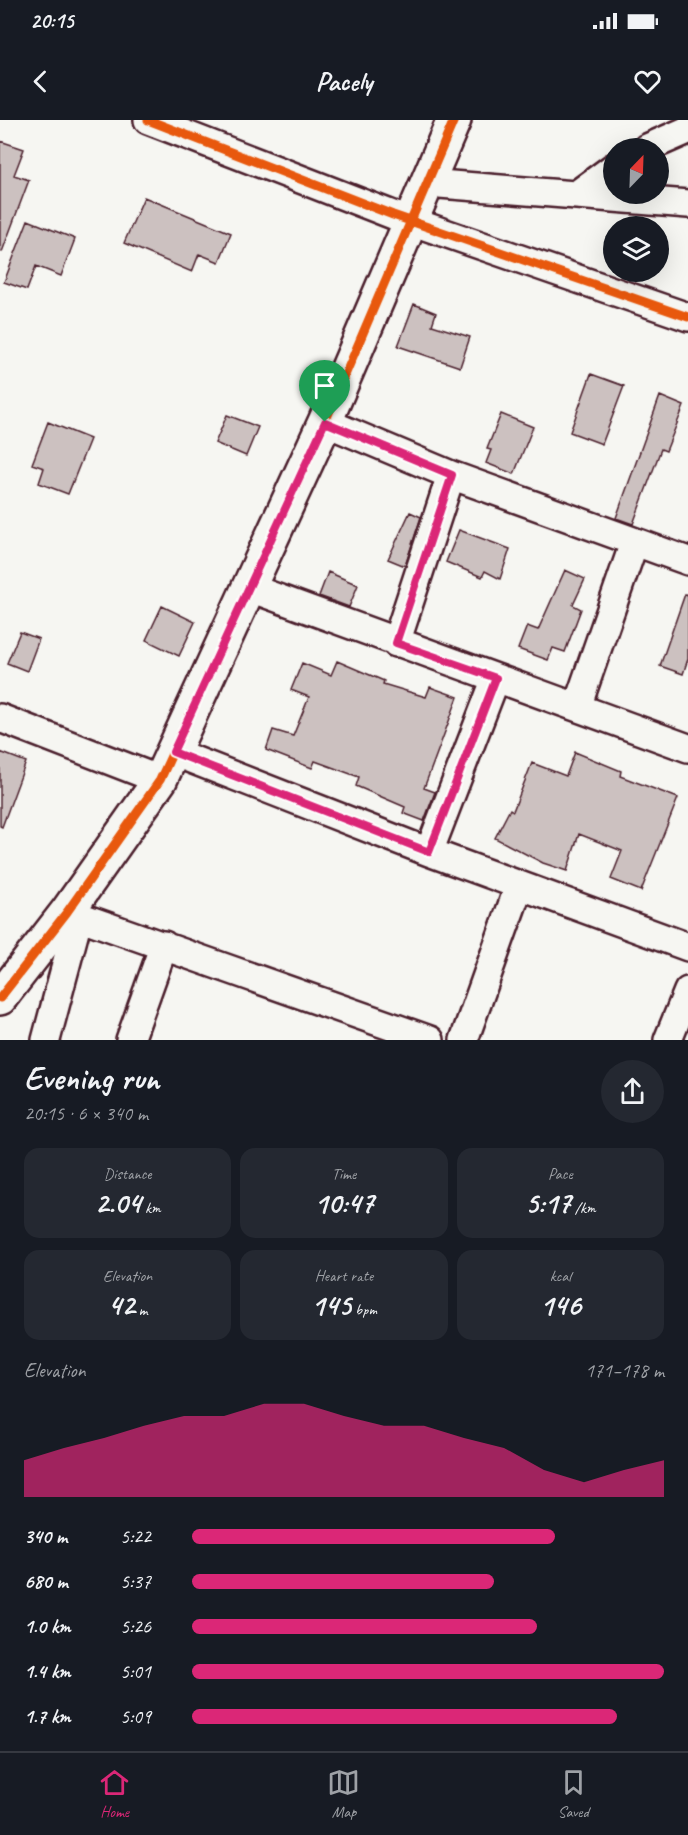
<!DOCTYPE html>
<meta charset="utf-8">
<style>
body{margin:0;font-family:Caveat,sans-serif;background:#242831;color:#f1f3f6;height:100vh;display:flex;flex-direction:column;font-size:22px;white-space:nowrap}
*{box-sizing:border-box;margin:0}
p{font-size:20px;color:#9ea1a6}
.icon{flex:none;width:33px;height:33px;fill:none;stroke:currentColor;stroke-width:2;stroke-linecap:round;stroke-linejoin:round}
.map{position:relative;height:920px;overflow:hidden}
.panel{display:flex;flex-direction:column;background:#171b24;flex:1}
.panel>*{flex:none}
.needle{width:39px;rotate:23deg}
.controls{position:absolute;left:603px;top:18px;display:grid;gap:12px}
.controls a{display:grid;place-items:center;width:66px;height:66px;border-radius:50%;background:#171b24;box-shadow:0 6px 24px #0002;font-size:30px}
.pin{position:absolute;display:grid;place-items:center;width:51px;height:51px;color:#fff;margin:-62px -26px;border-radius:50% 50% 50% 0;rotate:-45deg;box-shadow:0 0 6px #0007}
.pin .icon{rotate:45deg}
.round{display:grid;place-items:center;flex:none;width:63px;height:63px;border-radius:32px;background:#242831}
.head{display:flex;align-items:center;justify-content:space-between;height:102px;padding:0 24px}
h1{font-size:33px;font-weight:800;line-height:45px}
.stats{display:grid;grid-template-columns:repeat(3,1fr);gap:9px;height:102px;padding:6px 24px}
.stats div{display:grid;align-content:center;border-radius:15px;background:#242831;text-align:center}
.stats b{font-size:30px;font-weight:800}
.stats small{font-size:16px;font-weight:400}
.stats p{font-size:16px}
.chart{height:168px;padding:12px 24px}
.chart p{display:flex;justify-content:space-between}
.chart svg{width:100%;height:108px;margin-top:6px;fill:#db2777;opacity:.7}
ul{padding:0 24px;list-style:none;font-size:20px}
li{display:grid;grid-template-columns:96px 72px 1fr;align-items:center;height:45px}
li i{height:15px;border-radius:8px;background:#db2777}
.status{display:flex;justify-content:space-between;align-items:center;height:42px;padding:0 30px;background:#171b24;direction:ltr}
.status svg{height:16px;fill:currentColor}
header{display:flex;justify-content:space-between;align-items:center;height:78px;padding:0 24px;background:#171b24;font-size:27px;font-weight:800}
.menu{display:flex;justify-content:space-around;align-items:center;height:84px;border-top:2px solid #363941;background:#171b24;font-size:16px;color:#9ea1a6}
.menu a{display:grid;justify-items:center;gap:3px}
.menu .current{color:#db2777}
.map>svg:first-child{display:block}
.building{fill:#ccc1c0;stroke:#4a1f2b;stroke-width:1.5}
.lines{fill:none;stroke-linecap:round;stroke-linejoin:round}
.minor-casing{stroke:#4a1f2b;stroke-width:32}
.tertiary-casing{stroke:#4a1f2b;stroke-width:38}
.minor{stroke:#f6f6f2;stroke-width:27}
.tertiary{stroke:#f6f6f2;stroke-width:33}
.cycleway-casing{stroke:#f6f6f2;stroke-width:13}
.cycleway{stroke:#e8590c;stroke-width:9}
.route-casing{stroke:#fff;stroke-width:12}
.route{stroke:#db2777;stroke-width:8}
</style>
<div class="status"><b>20:15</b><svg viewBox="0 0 49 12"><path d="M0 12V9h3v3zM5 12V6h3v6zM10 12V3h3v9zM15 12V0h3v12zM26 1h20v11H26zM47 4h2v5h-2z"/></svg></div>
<header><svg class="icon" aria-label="back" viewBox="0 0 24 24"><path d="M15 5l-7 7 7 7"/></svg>Pacely<svg class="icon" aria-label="heart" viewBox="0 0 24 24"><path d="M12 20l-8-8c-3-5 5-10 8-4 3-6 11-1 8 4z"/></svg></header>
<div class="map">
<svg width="688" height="920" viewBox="0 0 688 920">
<rect width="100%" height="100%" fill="#f6f6f2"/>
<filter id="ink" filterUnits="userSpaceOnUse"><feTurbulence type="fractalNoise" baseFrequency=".0167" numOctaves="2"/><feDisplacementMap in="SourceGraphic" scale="12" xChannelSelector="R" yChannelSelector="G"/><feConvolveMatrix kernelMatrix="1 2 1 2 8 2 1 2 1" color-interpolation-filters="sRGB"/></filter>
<g filter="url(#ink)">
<path class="building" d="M0,21L24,29L14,55L29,60L2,132L0,131Z
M144,77L231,113L219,142L199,134L192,152L124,123Z
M28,100L75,119L61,156L36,146L27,170L4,162Z
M414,184L436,193L432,205L470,217L460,247L398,226Z
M591,254L624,266L602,324L570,312Z
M660,276L684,286L666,331L661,329L633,404L616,398Z
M501,294L533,307L514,354L486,343L491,330L487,329Z
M227,295L258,307L246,336L215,323Z
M48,302L90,319L68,374L39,363L44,348L32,344Z
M410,392L421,397L405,446L388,439Z
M459,410L510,429L500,459L485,451L482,457L446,442Z
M565,450L585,459L573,485L581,489L565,532L553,528L548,540L518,529L527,506L538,510Z
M328,452L358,465L349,487L319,476Z
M685,474L688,475V539L683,554L660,546Z
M162,486L195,502L179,536L146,520Z
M20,512L39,519L27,551L7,543Z
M337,541L384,561L383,564L426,577L430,567L458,577L424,668L435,672L424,701L403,693L405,687L356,666L359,657L315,641L312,648L266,630L273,610L293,616L309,577L291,570L302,543L331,555Z
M0,632L26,642L2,707L0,706Z
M575,632L621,651L620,656L678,678L641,771L611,759L622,731L579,714L567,751L543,743L495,718L510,689L513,691L532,643L566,656Z"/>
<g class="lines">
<defs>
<path id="minor" d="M148,0L393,95L688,197
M647,28L688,10
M427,63L688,84
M576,75L614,47
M325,302L451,355L688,441
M250,468L688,628
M396,523L451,355
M577,587L634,423
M0,598L160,660
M173,632L429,732L688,827
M429,732L496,558
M67,792L430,920
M46,920L79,796
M130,920L164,825
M464,920L519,766
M668,920L688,871"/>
<path id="tertiary" d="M0,878L67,792L160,660L325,302L454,0"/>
</defs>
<use href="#minor" class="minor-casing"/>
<use href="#tertiary" class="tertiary-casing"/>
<use href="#minor" class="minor"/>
<use href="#tertiary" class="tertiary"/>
<defs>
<path id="cycleway" d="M148,0L393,95L688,197
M0,878L67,792L160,660L325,302L454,0"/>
</defs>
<use href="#cycleway" class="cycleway-casing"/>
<use href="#cycleway" class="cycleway"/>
</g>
</g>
<g class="lines" filter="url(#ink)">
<defs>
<path id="route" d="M325,302L452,355L396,523L496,558L429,732L173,632Z"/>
</defs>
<use href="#route" class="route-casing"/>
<use href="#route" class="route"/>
</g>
</svg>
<div class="controls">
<a><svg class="needle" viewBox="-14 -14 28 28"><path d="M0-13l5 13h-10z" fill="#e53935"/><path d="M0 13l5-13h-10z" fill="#9ea1a6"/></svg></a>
<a><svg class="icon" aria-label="layers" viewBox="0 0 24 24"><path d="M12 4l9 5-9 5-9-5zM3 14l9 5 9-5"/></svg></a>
</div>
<div class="pin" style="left:325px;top:302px;background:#1e9e55"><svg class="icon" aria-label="arrive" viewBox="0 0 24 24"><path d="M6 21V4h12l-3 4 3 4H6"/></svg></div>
</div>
<section class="panel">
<div class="head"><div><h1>Evening run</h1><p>20:15 · 6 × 340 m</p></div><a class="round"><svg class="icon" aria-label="share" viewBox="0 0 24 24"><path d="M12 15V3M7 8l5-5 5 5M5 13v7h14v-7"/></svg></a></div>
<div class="stats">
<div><p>Distance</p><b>2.04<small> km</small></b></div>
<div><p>Time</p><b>10:47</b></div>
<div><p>Pace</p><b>5:17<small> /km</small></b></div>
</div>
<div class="stats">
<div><p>Elevation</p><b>42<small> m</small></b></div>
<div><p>Heart rate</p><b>145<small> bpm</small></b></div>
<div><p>kcal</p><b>146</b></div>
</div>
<div class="chart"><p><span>Elevation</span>171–178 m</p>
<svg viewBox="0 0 160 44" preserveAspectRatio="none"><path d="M0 44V29L10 24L20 20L30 15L40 11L50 11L60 6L70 6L80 11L90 15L100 15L110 20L120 24L130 33L140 38L150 33L160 29V44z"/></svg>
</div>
<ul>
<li><b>340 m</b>5:22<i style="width:77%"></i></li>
<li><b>680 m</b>5:37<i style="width:64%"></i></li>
<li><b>1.0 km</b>5:26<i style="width:73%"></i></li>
<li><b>1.4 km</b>5:01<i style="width:100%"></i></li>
<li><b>1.7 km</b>5:09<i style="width:90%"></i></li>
</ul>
</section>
<nav class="menu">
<a class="current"><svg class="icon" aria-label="home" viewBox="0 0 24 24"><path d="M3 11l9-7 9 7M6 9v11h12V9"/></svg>Home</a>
<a><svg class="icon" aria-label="map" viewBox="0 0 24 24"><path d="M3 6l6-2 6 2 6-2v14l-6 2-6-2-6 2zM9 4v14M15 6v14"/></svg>Map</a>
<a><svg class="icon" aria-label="saved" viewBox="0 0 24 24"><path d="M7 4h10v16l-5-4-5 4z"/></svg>Saved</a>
</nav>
